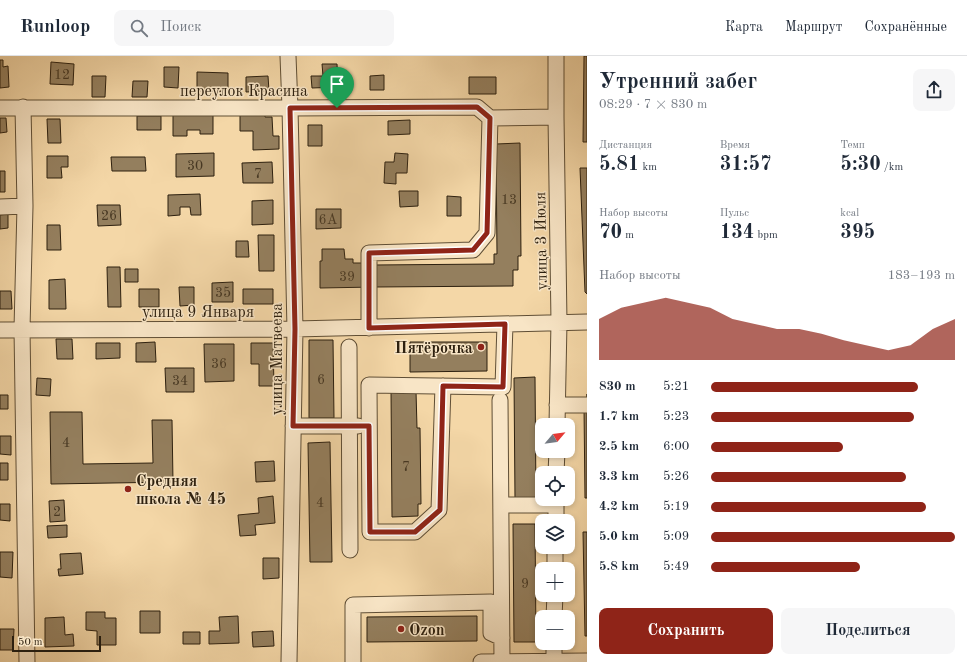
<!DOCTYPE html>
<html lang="ru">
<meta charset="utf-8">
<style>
body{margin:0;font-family:"Old Standard TT",serif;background:#f6f6f7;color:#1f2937;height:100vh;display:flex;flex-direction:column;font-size:15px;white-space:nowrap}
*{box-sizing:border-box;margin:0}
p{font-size:13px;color:#747a83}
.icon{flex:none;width:22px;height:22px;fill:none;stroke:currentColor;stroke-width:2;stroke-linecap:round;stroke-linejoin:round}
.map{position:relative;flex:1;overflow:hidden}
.details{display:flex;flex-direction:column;background:#fff;width:380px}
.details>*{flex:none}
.needle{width:26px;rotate:61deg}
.fabs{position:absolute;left:535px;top:362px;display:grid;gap:8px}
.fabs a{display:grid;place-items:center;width:40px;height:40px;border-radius:8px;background:#fff;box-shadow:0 2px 6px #0003;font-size:20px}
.scale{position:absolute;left:12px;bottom:10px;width:89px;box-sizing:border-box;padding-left:4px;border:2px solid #2d200f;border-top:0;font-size:11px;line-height:14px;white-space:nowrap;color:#2d200f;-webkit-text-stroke:3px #f8e5c6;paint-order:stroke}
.pin{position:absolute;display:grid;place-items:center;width:34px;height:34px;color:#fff;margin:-41px -17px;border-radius:50% 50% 50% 0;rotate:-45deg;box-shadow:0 0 4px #0007}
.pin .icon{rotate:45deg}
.round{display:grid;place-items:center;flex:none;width:42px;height:42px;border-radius:8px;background:#f6f6f7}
.overview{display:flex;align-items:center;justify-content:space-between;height:68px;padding:0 12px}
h1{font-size:22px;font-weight:700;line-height:30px}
.stats{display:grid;grid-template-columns:repeat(3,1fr);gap:6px;height:68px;padding:4px 12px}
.stats div{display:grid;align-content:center}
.stats b{font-size:20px;font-weight:700}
.stats small{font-size:11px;font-weight:400}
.stats p{font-size:11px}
.chart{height:112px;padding:8px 12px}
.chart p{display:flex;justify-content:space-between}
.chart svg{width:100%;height:72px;margin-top:4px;fill:#8f2418;opacity:.7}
.primary-button{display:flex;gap:8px;margin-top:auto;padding:8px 12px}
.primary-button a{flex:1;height:46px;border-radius:8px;background:#8f2418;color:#fff;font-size:16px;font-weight:700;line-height:46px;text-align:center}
.primary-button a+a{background:#f6f6f7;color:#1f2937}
ul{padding:0 12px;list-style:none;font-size:13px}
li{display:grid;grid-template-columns:64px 48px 1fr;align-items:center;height:30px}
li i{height:10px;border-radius:5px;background:#8f2418}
header{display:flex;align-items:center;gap:24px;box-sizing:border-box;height:56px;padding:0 20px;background:#fff;border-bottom:1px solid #e0e1e3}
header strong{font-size:19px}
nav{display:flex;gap:22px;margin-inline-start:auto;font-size:14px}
.search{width:280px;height:36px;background:#f6f6f7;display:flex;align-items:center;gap:10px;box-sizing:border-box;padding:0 14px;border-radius:8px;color:#747a83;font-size:15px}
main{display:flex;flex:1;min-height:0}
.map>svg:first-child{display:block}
.building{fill:#947f5e;stroke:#2d200f}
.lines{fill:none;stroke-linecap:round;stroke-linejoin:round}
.minor-casing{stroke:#5f4e35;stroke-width:17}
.minor{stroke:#f8e5c6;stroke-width:15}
.route-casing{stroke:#fff;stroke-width:8}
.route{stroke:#8f2418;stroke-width:5}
.poi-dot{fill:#8f2418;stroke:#f8e5c6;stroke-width:1.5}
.labels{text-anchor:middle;stroke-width:3;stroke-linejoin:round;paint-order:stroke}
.number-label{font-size:14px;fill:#473823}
.street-label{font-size:16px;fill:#2d200f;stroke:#f8e5c6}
.poi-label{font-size:16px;font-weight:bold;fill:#2d200f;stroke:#f8e5c6;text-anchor:start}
</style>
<header>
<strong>Runloop</strong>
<div class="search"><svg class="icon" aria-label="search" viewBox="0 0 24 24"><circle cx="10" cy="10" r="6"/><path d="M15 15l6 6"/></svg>Поиск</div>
<nav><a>Карта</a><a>Маршрут</a><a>Сохранённые</a></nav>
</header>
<main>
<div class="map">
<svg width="587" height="606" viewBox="0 0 587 606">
<rect width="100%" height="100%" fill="#f4d7a7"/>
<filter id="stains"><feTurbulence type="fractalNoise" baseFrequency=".005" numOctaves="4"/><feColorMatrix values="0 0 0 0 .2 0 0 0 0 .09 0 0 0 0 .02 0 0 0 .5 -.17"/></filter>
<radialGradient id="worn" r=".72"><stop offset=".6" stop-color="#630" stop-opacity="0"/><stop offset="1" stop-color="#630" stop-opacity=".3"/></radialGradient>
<path class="building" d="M584,0H587V86H583Z
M0,4H3V11L8,10L9,31L0,32Z
M51,6L74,8L73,29L50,28Z
M322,8H337L338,31L312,32L311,20H323Z
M164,11H179L178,32L164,31Z
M197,16L228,17V36L197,35Z
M384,19V34H370V20Z
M92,20H106L105,41H92Z
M268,20L269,35L246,36V21Z
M469,21H496V38H469Z
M133,25H148L147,41H132Z
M265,54V61H272L273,80H279V93L253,94V75H240V55Z
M213,58V78H200V74H187V80H173V59Z
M137,60H161V74H137Z
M0,62H6L7,76L0,77Z
M47,63H60L61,87H48Z
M410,64V78L388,79V65Z
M308,69H322V90H308Z
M520,87L521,200H518V214H513V230L375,231L374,209L494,208V198H497L496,88Z
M214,97V120L176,121V98Z
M395,97L408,98L407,117H396V128L384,127L385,106H394Z
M47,100H68V111H61L62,122H47Z
M111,101H145L146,115H112Z
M272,106L273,127H243L242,107Z
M580,112H587V238L585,236Z
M0,115H5V136H0Z
M399,135H418V150L400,151Z
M200,138L201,159H191L190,151H180V159L168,160V139Z
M447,140L461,141V160H447Z
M273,144V168L252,169V145Z
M97,149H120L121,169L98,170Z
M316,153H341V172L316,173Z
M8,158V172L0,173V159Z
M47,169H60L61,194H47Z
M258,179H274V215H259Z
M236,185H248L249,201H236Z
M322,193H344L345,203H353V207H374L375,231L320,232V205H322Z
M107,211H120L121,251H108Z
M125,213H138V226H125Z
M65,223L66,253H49V224Z
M233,226V246H212V227Z
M179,231H194V249L180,250Z
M139,233H159V251H139Z
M243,233H273V248H243Z
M0,235H11L12,253H0Z
M56,283H72L73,303H57Z
M309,284H333L334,362H309Z
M155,286L156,306H136V287Z
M410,286H487V315L410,316Z
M96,287H120V302L96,303Z
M251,287H273L274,330H259V308H251Z
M204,288H234V325L205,326Z
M165,312H194V336H166Z
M535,321L536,443H515L514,322Z
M37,322L51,323L50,340L36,339Z
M391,335H416L417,372H420L421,448H418V460L392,461Z
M587,338V442H585L584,352H587Z
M0,339H8V353H0Z
M50,356H82L83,408L153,407L152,364H172L173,426L51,428Z
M0,380H11V399L0,398Z
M330,386L332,506H310L308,387Z
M274,405L275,425L256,426L255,406Z
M0,407H8V424H0Z
M273,440L275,467L255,469L256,479L240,480L238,459L259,457L258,442Z
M64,444L65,465L50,466L49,445Z
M0,448H10V465L0,464Z
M513,468H535L536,586H514Z
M67,469V481L48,482L47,470Z
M583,476H587V580H585Z
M0,496H13L12,522L0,521Z
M81,497L83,518L59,520L58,513H61L60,498Z
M263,502H279V522L263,523Z
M140,555H160V577H140Z
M86,556H105V562H116V589H97V575L86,574Z
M238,560L239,587L209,588V575H220L219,561Z
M477,560V585L367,586V561Z
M64,561L65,579L73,578L74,590L45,591V562Z
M0,573H14L13,594H0Z
M273,575L274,590L253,591L252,576Z
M183,576H200V588H183Z"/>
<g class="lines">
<defs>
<path id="minor" d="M288,0L290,52L295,273L289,606
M556,0V61L559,266L557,369
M23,51L25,150L22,273L27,606
M0,52H290L477,51L490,62L556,61
M0,151L25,150
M369,272V197L473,194L487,177L490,62
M0,274L295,273L587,266
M349,291L350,494
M443,330L439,454L415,476H370L369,329L503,331L505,268
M500,344L502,606
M557,349H587
M293,370H358
M556,417L557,395
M501,449H556
M556,465V443
M555,513V491
M554,561L555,539
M353,606V549L491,546V577L502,582
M481,606L587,605
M554,606V587"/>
</defs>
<use href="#minor" class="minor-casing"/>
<use href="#minor" class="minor"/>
</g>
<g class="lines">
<defs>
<path id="route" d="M477,51L490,62L487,177L473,194L369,197V272L505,268L503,331L443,330L440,454L415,476H370L369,370H293L295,273L290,52Z"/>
</defs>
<use href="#route" class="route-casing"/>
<use href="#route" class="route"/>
</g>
<g class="poi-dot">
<circle cx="481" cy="291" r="4"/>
<circle cx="128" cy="433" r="4"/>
<circle cx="401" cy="573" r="4"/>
</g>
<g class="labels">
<g class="number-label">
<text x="62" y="23">12</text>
<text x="195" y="114">30</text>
<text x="258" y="122">7</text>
<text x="509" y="148">13</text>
<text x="109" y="164">26</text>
<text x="328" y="168">6А</text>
<text x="347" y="225">39</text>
<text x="223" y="241">35</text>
<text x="219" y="312">36</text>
<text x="321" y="328">6</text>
<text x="180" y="329">34</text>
<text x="66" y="391">4</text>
<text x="406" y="415">7</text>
<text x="320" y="451">4</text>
<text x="57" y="460">2</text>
<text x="525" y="532">9</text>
</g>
<g class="street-label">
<text x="244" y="40">переулок Красина</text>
<text transform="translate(540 185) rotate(-91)" y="6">улица 3 Июля</text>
<text x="198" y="261">улица 9 Января</text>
<text transform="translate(276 303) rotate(-90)" y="6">улица Матвеева</text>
</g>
<g class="poi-label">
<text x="473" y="297" text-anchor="end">Пятёрочка</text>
<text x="136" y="430">Средняя<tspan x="136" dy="18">школа № 45</tspan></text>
<text x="409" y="579">Ozon</text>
</g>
</g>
<rect width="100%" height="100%" filter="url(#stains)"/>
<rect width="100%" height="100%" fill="url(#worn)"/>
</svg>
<div class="fabs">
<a><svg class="needle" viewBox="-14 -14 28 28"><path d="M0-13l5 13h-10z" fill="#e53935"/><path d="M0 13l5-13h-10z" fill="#747a83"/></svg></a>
<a><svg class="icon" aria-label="locate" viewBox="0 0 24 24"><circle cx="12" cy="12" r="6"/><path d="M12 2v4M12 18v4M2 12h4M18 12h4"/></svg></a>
<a><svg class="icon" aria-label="layers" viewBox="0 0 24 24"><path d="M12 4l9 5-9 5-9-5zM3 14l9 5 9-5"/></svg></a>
<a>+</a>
<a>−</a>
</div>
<div class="scale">50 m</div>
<div class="pin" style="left:337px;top:52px;background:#1e9e55"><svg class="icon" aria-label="arrive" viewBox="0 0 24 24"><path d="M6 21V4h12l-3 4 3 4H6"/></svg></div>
</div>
<section class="details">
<div class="overview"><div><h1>Утренний забег</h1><p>08:29 · 7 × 830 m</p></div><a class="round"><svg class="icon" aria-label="share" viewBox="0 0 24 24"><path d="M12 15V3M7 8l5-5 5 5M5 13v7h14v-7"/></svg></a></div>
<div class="stats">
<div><p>Дистанция</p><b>5.81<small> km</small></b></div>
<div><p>Время</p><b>31:57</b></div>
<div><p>Темп</p><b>5:30<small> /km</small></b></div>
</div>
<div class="stats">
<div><p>Набор высоты</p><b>70<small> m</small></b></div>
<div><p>Пульс</p><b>134<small> bpm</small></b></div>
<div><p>kcal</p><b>395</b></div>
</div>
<div class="chart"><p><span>Набор высоты</span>183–193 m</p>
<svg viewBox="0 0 160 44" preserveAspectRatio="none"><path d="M0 44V19L10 12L20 9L30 6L40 9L50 12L60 19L70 22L80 25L90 25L100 28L110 32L120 35L130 38L140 35L150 25L160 19V44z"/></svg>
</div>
<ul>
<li><b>830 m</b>5:21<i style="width:85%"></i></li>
<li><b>1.7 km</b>5:23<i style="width:83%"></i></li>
<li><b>2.5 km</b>6:00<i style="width:54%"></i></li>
<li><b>3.3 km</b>5:26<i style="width:80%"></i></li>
<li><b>4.2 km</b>5:19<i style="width:88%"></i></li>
<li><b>5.0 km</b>5:09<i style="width:100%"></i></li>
<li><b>5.8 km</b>5:49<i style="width:61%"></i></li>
</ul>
<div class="primary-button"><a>Сохранить</a><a>Поделиться</a></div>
</section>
</main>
